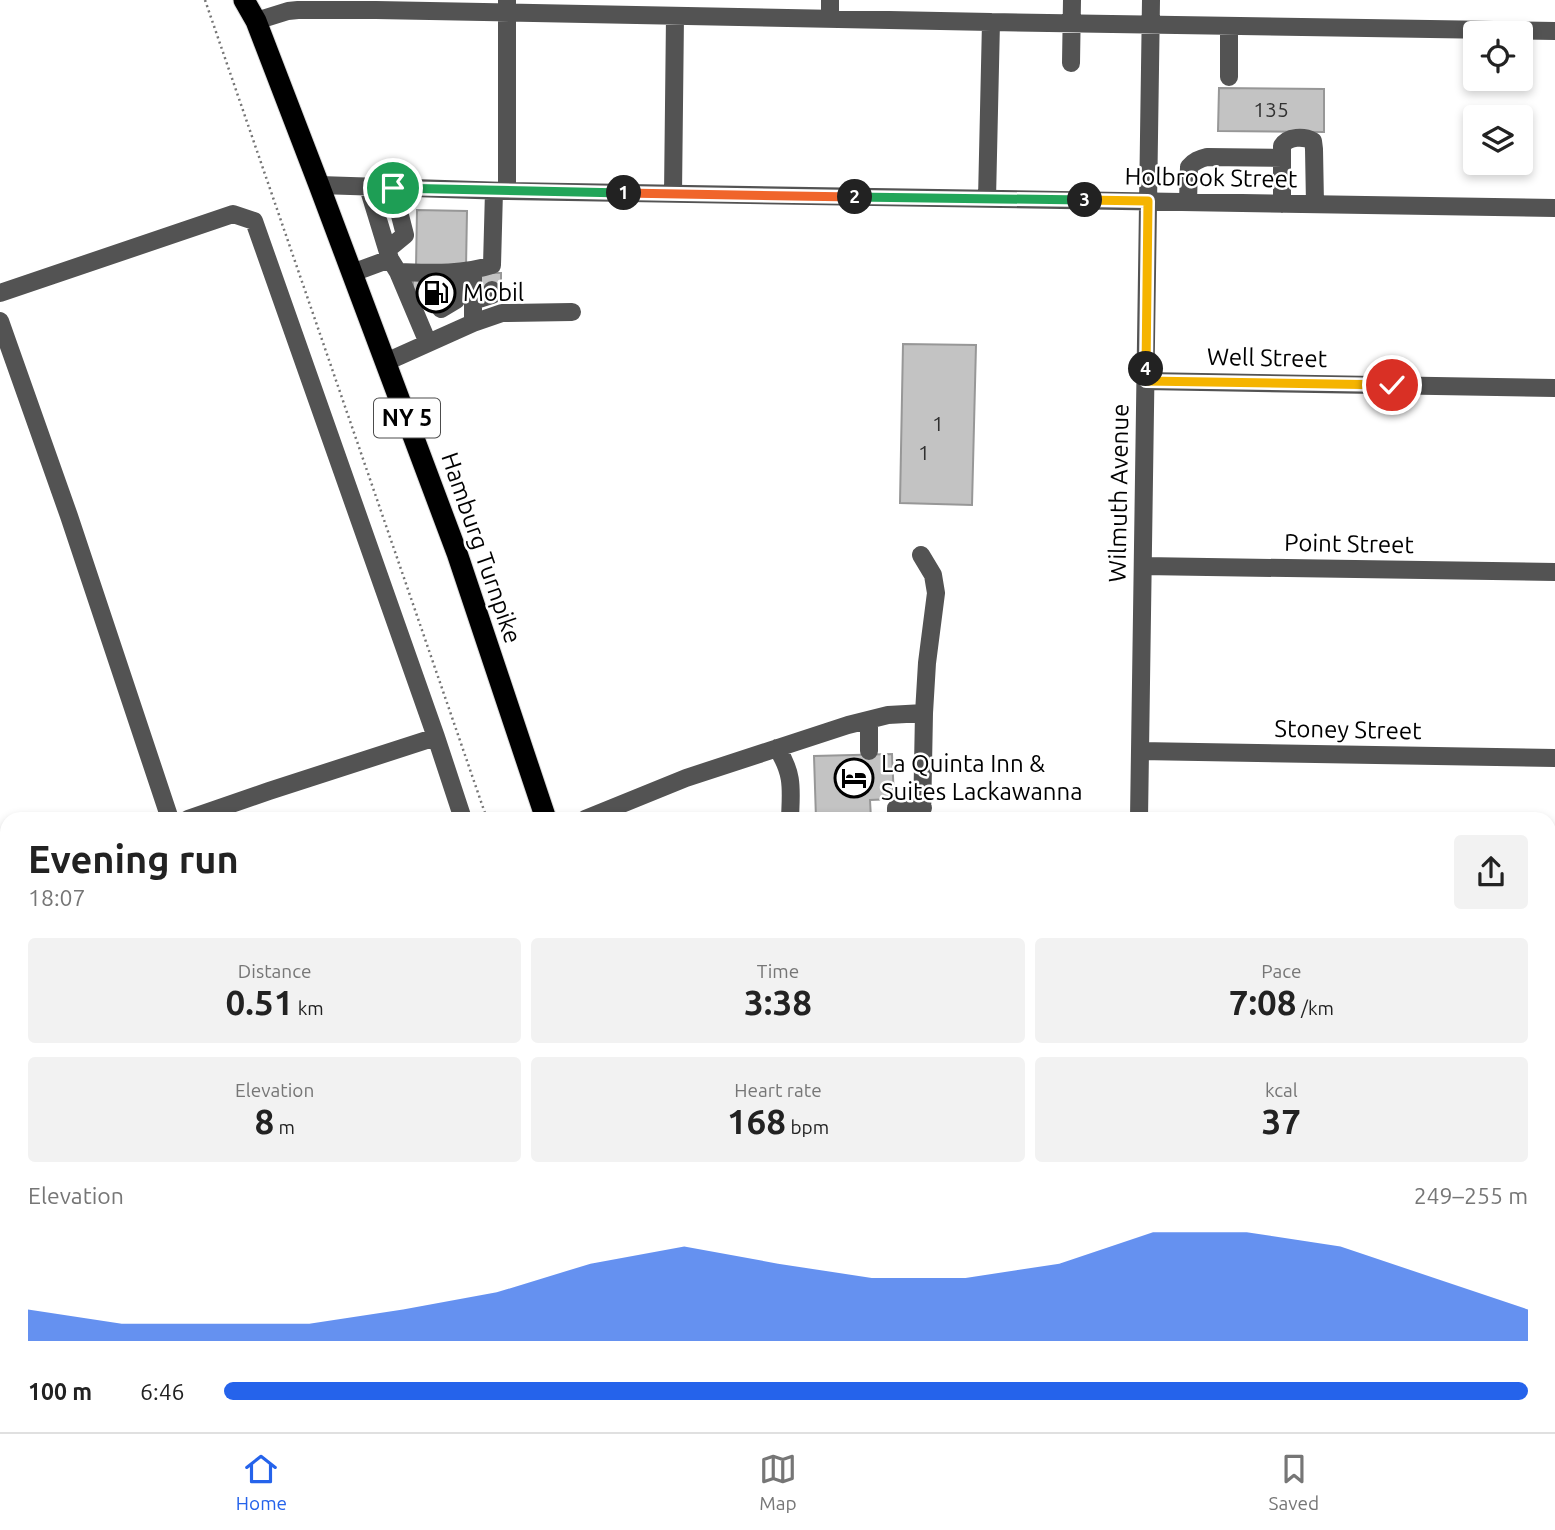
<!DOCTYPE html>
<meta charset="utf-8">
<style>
body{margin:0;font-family:Ubuntu,sans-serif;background:#f2f2f2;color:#222;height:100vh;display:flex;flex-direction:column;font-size:26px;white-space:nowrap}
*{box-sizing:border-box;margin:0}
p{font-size:23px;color:#767676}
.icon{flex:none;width:38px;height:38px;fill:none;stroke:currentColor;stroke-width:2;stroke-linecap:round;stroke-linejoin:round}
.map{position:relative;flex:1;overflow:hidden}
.sheet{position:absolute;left:0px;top:812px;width:1556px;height:621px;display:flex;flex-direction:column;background:#fff;border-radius:21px 21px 0 0;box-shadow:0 4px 10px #0003}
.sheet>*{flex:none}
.fabs{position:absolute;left:1463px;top:21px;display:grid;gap:14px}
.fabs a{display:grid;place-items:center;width:70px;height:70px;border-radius:7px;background:#fff;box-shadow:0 4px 10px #0003;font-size:35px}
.pin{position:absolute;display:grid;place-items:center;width:60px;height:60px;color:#fff;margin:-30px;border:4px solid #fff;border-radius:50%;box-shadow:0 2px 7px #0007}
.km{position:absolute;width:35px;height:35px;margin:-18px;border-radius:50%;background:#222;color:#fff;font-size:19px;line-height:35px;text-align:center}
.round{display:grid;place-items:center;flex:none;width:74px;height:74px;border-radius:7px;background:#f2f2f2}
.headline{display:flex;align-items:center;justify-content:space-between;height:119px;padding:0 28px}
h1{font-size:38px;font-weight:600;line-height:52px}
.figures{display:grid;grid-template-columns:repeat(3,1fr);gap:10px;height:119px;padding:7px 28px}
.figures div{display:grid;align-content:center;border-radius:7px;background:#f2f2f2;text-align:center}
.figures b{font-size:35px;font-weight:600}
.figures small{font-size:19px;font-weight:400}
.figures p{font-size:19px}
.chart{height:196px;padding:14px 28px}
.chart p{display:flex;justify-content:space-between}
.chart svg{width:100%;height:126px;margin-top:7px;fill:#2563eb;opacity:.7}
ul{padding:0 28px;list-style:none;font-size:23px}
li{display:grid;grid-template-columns:112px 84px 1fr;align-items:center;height:52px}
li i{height:18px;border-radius:9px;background:#2563eb}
.tabs{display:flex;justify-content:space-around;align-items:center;height:98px;border-top:2px solid #e0e0e0;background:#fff;font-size:19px;color:#767676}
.tabs a{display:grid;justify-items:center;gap:4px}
.tabs .on{color:#2563eb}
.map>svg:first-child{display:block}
.building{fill:#c3c3c3;stroke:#979797;stroke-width:2}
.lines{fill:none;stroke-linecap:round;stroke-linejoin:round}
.minor-tunnel{stroke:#d9d9d9;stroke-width:18;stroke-dasharray:18 9;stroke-linecap:butt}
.highway-casing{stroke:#dbdbdb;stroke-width:23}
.path{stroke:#757575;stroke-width:2.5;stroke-dasharray:2 3.5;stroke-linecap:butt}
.minor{stroke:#535353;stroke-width:18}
.highway{stroke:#000;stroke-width:21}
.split-1-casing{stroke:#fff;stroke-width:14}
.split-2-casing{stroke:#fff;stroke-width:14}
.split-3-casing{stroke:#fff;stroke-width:14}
.split-4-casing{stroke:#fff;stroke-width:14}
.split-5-casing{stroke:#fff;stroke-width:14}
.split-1{stroke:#22a559;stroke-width:9}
.split-2{stroke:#f0652b;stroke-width:9}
.split-3{stroke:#22a559;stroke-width:9}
.split-4{stroke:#f5b400;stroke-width:9}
.split-5{stroke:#f5b400;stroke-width:9}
.labels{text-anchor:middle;stroke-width:5;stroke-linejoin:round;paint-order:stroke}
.number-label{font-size:21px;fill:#313131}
.shield{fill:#fff;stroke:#4c4c4c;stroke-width:2}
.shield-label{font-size:23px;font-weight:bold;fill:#000}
.street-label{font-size:24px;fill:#000;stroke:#fff}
.poi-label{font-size:24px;fill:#000;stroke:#fff;text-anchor:start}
</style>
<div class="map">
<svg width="1555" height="1432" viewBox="0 0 1555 1432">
<rect width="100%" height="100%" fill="#fff"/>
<path class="building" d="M1219,88L1324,89V132L1218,131Z
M417,210L467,211L466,268L416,267Z
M477,273H501V290H477Z
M413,279L452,280V297L413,296Z
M903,344L976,345L972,505L900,503Z
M892,754L894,799L870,800L871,819H816L814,756Z
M1153,1426H1176V1432H1153Z"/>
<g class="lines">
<path class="minor-tunnel" d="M433,279L437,297"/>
<defs>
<path id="highway" d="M244,0L256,21L319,185L457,553L546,819
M765,1426L767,1432"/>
</defs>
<use href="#highway" class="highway-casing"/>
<path class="path" d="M205,0L487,819"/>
<path class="minor" d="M507,0V191
M830,19V0
M256,21L288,11L298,10H376L991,22L1555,31
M1071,63L1072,0
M1229,77V26
M319,185L507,191L1555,208
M368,187L390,259L398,272L428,343
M673,194L675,16
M987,199L991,22
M1188,202L1189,167C1194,161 1199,159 1207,157L1282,158
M1282,204V146C1288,136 1304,136 1313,141L1314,149L1315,204
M388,249L405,235L393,188
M398,272C430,273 461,275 492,265L494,191
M352,273L390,259
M0,293L233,214L254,221L436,737
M473,301L492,295V290
M441,309L456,300V272
M0,321L69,516L170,819
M473,323L502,313L572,312
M386,362L473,323V271
M1145,381L1555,388
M921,555L933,575L936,593L927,663L924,713L922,819
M1143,566L1555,572
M777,748C794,775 791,789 790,819
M869,751V720
M1140,751L1555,758
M188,819L269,791L436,737L463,819
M585,819L686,778L848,725L888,715L924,713
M896,819V808H923
M1139,819L1151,0
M0,877L7,874
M1549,943H1555
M1549,1126H1555
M1549,1306H1555
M308,1426L310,1432
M375,1426L377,1432
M228,1432L246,1426
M432,1432L443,1426
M1131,1432V1426
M1497,1432V1426"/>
<use href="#highway" class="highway"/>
</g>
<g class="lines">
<defs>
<path id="split-1" d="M393,188L624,193"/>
<path id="split-2" d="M624,193L855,197"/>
<path id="split-3" d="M855,197L1085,200"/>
<path id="split-4" d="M1085,200L1148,201L1146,369"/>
<path id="split-5" d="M1146,369V381L1392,385"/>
</defs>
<use href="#split-1" class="split-1-casing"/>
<use href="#split-2" class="split-2-casing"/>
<use href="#split-3" class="split-3-casing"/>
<use href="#split-4" class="split-4-casing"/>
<use href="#split-5" class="split-5-casing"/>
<use href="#split-1" class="split-1"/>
<use href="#split-2" class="split-2"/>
<use href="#split-3" class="split-3"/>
<use href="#split-4" class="split-4"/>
<use href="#split-5" class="split-5"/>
</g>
<defs>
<symbol id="fuel-ring" viewBox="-11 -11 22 22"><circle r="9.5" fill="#fff" stroke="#000" stroke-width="1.5"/><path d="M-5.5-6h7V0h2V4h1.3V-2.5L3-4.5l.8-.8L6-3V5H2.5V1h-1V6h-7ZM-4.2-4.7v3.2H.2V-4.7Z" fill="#000"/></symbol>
<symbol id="hotel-ring" viewBox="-11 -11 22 22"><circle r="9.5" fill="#fff" stroke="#000" stroke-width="1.5"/><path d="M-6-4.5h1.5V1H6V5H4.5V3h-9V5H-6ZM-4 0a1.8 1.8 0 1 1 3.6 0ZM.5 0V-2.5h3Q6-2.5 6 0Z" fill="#000"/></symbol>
</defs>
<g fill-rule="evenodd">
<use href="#fuel-ring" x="414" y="271" width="44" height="44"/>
<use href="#hotel-ring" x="832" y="756" width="44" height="44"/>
</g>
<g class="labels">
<g class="number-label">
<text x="1271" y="117">135</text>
<text x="938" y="431">1</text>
<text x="924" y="460">1</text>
</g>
<rect class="shield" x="374" y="398.5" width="66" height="39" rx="5"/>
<g class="shield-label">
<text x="407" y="426">NY 5</text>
</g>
<g class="street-label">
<text transform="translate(1211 178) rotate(1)" y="8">Holbrook Street</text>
<text transform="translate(1267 358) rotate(1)" y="8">Well Street</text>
<text transform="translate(1119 493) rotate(-89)" y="8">Wilmuth Avenue</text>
<text transform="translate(1349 544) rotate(1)" y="8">Point Street</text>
<text transform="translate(481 548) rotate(71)" y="8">Hamburg Turnpike</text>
<text transform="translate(1348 730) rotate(1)" y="8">Stoney Street</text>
</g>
<g class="poi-label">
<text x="463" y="301">Mobil</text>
<text x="881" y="772">La Quinta Inn &amp;<tspan x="881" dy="28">Suites Lackawanna</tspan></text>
</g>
</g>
</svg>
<div class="fabs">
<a><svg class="icon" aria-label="locate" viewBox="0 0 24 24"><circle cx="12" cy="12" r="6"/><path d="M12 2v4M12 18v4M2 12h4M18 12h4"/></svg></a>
<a><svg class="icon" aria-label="layers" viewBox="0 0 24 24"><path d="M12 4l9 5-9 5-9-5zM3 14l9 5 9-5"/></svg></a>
</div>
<div class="pin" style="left:393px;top:188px;background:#1e9e55"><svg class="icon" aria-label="arrive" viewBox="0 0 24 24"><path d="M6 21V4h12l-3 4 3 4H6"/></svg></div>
<div class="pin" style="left:1392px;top:385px;background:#d93025"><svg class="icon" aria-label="check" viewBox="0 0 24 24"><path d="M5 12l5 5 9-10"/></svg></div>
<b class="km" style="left:624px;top:193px">1</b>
<b class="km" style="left:855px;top:197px">2</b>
<b class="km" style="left:1085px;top:200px">3</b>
<b class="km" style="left:1146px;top:369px">4</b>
<section class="sheet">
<div class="headline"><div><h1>Evening run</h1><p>18:07</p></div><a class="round"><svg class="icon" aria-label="share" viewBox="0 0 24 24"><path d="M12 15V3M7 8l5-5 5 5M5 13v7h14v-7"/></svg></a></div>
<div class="figures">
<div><p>Distance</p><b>0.51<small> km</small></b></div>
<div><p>Time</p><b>3:38</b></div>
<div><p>Pace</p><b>7:08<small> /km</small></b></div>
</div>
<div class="figures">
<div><p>Elevation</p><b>8<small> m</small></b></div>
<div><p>Heart rate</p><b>168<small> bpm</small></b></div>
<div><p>kcal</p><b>37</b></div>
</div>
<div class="chart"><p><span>Elevation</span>249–255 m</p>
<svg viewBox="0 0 160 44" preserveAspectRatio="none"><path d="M0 44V33L10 38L20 38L30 38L40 33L50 27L60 17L70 11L80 17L90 22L100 22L110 17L120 6L130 6L140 11L150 22L160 33V44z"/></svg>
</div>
<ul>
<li><b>100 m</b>6:46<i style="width:100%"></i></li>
</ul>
</section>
</div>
<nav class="tabs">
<a class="on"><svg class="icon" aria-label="home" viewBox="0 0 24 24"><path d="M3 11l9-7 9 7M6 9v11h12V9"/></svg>Home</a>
<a><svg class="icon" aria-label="map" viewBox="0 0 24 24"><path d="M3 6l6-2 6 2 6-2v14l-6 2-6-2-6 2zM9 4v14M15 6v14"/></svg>Map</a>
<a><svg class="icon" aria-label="saved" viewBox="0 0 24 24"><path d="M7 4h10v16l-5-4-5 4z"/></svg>Saved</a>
</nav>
